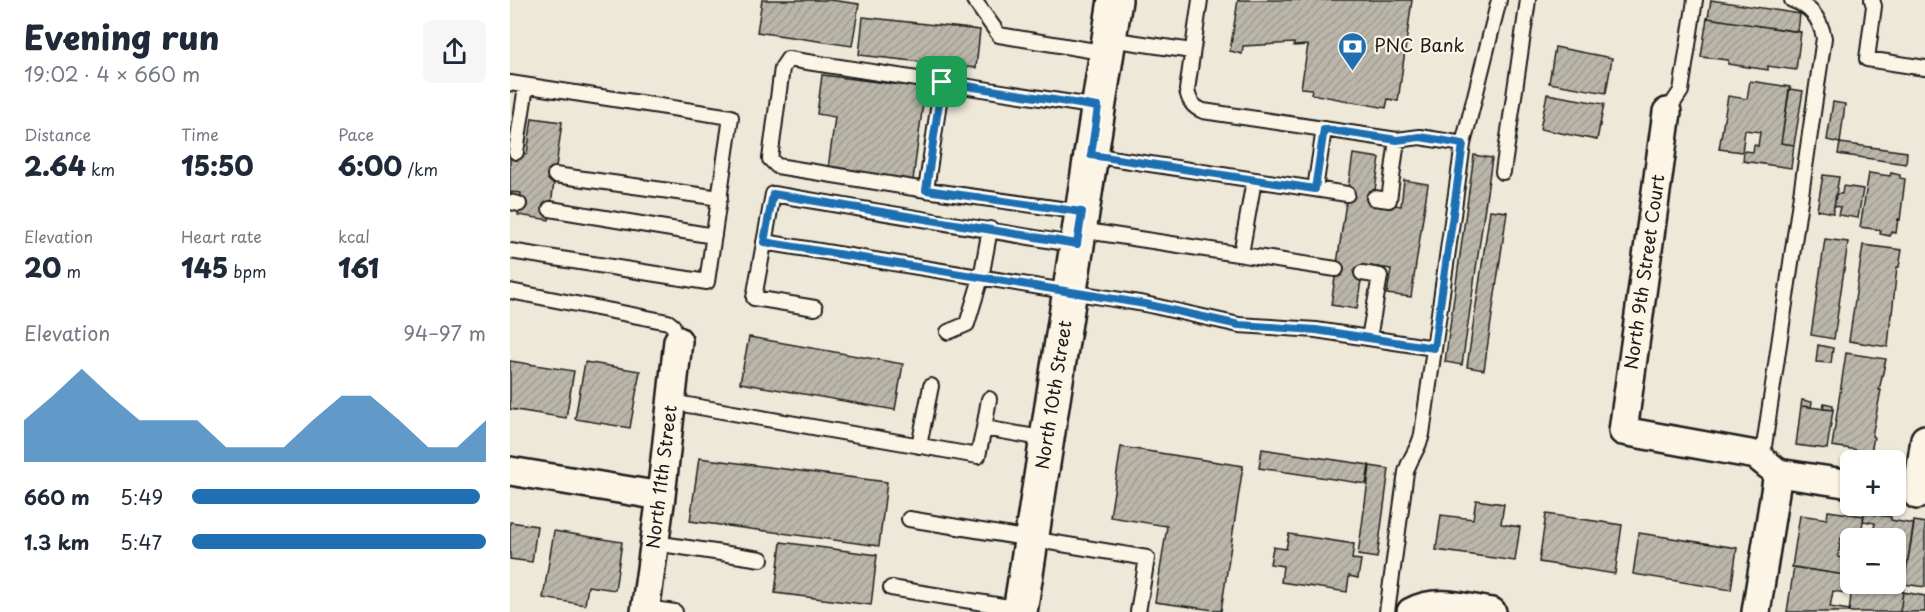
<!DOCTYPE html>
<meta charset="utf-8">
<style>
body{margin:0;font-family:"Playpen Sans",sans-serif;background:#f6f6f7;color:#1f2937;height:100vh;display:flex;flex-direction:column;font-size:22px;white-space:nowrap}
*{box-sizing:border-box;margin:0}
p{font-size:20px;color:#747a83}
.icon{flex:none;width:33px;height:33px;fill:none;stroke:currentColor;stroke-width:2;stroke-linecap:round;stroke-linejoin:round}
.map{position:relative;flex:1;overflow:hidden}
.details{display:flex;flex-direction:column;background:#fff;width:510px}
.details>*{flex:none}
.fabs{position:absolute;left:1330px;top:450px;display:grid;gap:12px}
.fabs a{display:grid;place-items:center;width:66px;height:66px;border-radius:9px;background:#fff;box-shadow:0 2px 4px #0004;font-size:30px}
.pin{position:absolute;display:grid;place-items:center;width:51px;height:51px;color:#fff;margin:-26px;border-radius:12px;box-shadow:0 3px 9px #0006}
.round{display:grid;place-items:center;flex:none;width:63px;height:63px;border-radius:9px;background:#f6f6f7}
.headline{display:flex;align-items:center;justify-content:space-between;height:102px;padding:0 24px}
h1{font-size:33px;font-weight:800;line-height:45px}
.stats{display:grid;grid-template-columns:repeat(3,1fr);gap:9px;height:102px;padding:6px 24px}
.stats div{display:grid;align-content:center}
.stats b{font-size:26px;font-weight:800}
.stats small{font-size:16px;font-weight:400}
.stats p{font-size:16px}
.chart{height:168px;padding:12px 24px}
.chart p{display:flex;justify-content:space-between}
.chart svg{width:100%;height:108px;margin-top:6px;fill:#1f6fb2;opacity:.7}
ul{padding:0 24px;list-style:none;font-size:20px}
li{display:grid;grid-template-columns:96px 72px 1fr;align-items:center;height:45px}
li i{height:15px;border-radius:8px;background:#1f6fb2}
main{display:flex;flex:1;min-height:0}
.map>svg:first-child{display:block}
.building{fill:url(#building-hatch);stroke:#1c1c1c;stroke-width:1.5}
.lines{fill:none;stroke-linecap:round;stroke-linejoin:round}
.service-casing{stroke:#1c1c1c;stroke-width:18}
.minor-casing{stroke:#1c1c1c;stroke-width:32}
.primary-casing{stroke:#1c1c1c;stroke-width:38}
.service{stroke:#fcf5e5;stroke-width:14}
.minor{stroke:#fcf5e5;stroke-width:27}
.primary{stroke:#fcf5e5;stroke-width:33}
.route-casing{stroke:#fff;stroke-width:12}
.route{stroke:#1f6fb2;stroke-width:8}
.labels{text-anchor:middle;stroke-width:4.5;stroke-linejoin:round;paint-order:stroke}
.poi-label{font-size:18px;fill:#1c1c1c;stroke:#fcf5e5;text-anchor:start}
.street-label{font-size:18px;fill:#1c1c1c;stroke:#fcf5e5}
</style>
<main>
<section class="details">
<div class="headline"><div><h1>Evening run</h1><p>19:02 · 4 × 660 m</p></div><a class="round"><svg class="icon" aria-label="share" viewBox="0 0 24 24"><path d="M12 15V3M7 8l5-5 5 5M5 13v7h14v-7"/></svg></a></div>
<div class="stats">
<div><p>Distance</p><b>2.64<small> km</small></b></div>
<div><p>Time</p><b>15:50</b></div>
<div><p>Pace</p><b>6:00<small> /km</small></b></div>
</div>
<div class="stats">
<div><p>Elevation</p><b>20<small> m</small></b></div>
<div><p>Heart rate</p><b>145<small> bpm</small></b></div>
<div><p>kcal</p><b>161</b></div>
</div>
<div class="chart"><p><span>Elevation</span>94–97 m</p>
<svg viewBox="0 0 160 44" preserveAspectRatio="none"><path d="M0 44V27L10 17L20 6L30 17L40 27L50 27L60 27L70 38L80 38L90 38L100 27L110 17L120 17L130 27L140 38L150 38L160 27V44z"/></svg>
</div>
<ul>
<li><b>660 m</b>5:49<i style="width:98%"></i></li>
<li><b>1.3 km</b>5:47<i style="width:100%"></i></li>
</ul>
</section>
<div class="map">
<svg width="1415" height="612" viewBox="0 0 1415 612">
<defs>
<pattern id="building-hatch" width="6" height="6" patternUnits="userSpaceOnUse" patternTransform="scale(1.5)"><rect width="6" height="6" fill="#bab6aa"/><path d="M-1 1l2-2M0 6l6-6M5 7l2-2" fill="none" stroke="#9f9c92"/></pattern>
</defs>
<rect width="100%" height="100%" fill="#eee8d9"/>
<filter id="ink" filterUnits="userSpaceOnUse"><feTurbulence type="fractalNoise" baseFrequency=".0167" numOctaves="2"/><feDisplacementMap in="SourceGraphic" scale="12" xChannelSelector="R" yChannelSelector="G"/><feConvolveMatrix kernelMatrix="1 2 1 2 8 2 1 2 1" color-interpolation-filters="sRGB"/></filter>
<g filter="url(#ink)">
<path class="building" d="M252,0H320L349,4L342,46L247,32Z
M728,0H902L888,101L878,99L876,108L801,94L802,89L791,88L798,45L784,46V43L733,46L732,54L720,51Z
M1201,0L1290,14L1288,32L1198,18Z
M353,17L470,30L466,68L349,55Z
M1197,18L1291,32L1286,70L1258,66V70L1218,64V60L1191,57Z
M1045,47L1102,58L1096,93L1039,83Z
M312,75L415,88L403,180L318,169L325,117L307,114Z
M1240,81L1280,87L1271,143L1284,145L1281,168L1233,161L1234,151L1243,152L1244,145L1248,146L1250,132L1235,130L1232,152L1209,149L1218,96L1237,99Z
M1279,89L1293,91L1284,145L1271,143Z
M1037,94L1094,104L1087,140L1030,129Z
M1323,102L1335,104L1330,143L1317,140Z
M22,118L52,122L39,220L8,215L11,193L0,192V151L17,154Z
M1330,143L1397,152L1396,164L1328,154Z
M843,154L870,158L863,202L891,206L894,180L918,184L901,297L877,294L881,269L853,265L847,309L821,305Z
M964,155L982,158L952,365L935,362Z
M1359,173L1380,176L1381,173L1390,175V178L1395,179L1390,220L1388,219L1386,233L1381,232L1380,236L1370,234L1371,230L1350,227Z
M1313,175L1329,177L1323,213L1307,210Z
M1333,186L1353,189L1348,218L1328,215L1330,207L1324,206L1326,194H1332Z
M980,210L997,212L974,370L957,367Z
M1315,239L1338,242L1324,339L1301,335Z
M1353,245L1392,250L1389,267H1387L1382,314H1381L1378,347L1339,341Z
M239,337L393,364L385,410L230,383Z
M1308,345L1323,348L1321,363L1306,362Z
M1336,353L1376,359L1369,390H1371L1362,436L1364,437L1361,452L1322,446Z
M0,361L64,371L56,418L0,409Z
M75,362L130,371L120,428L65,419Z
M1292,400L1302,402L1301,407L1291,406Z
M1314,403L1323,405V410L1313,409Z
M1291,406L1323,410L1317,449L1286,445Z
M611,447L733,466L711,611L645,602L657,526L600,517Z
M752,449L859,465L856,484L749,468Z
M189,458L377,482L369,546L180,521Z
M860,466L879,469L867,558L848,555Z
M966,500L994,504L991,524L1010,527L1005,561L926,550L931,515L963,519Z
M1318,511L1354,516L1350,538H1331L1328,557L1341,559V576L1282,567L1290,515L1317,519Z
M1354,513L1381,517V520L1404,524L1394,584L1386,583V538H1362L1365,523L1353,521Z
M1036,514L1112,525L1105,574L1029,562Z
M1404,521L1415,523V587L1394,584Z
M0,522L27,526L22,562L0,559Z
M44,531L112,542L105,590L78,586L75,605L33,598Z
M1129,533L1227,548L1221,590L1123,574Z
M779,534L844,544L842,559L851,560L848,578L839,576L837,592L771,582L773,566L760,564L763,547L776,549Z
M271,542L367,555L361,605L265,593Z
M1284,567L1341,576V584H1343L1341,594L1323,591L1320,607L1339,610V612H1277Z
M1386,583L1394,584L1390,612H1339L1342,587L1355,589V584Z
M1393,592L1415,596V612H1390Z"/>
<g class="lines">
<defs>
<path id="service" d="M464,0L489,35L597,53
M690,0L677,90C679,101 683,107 693,111L887,140L910,137L953,144
M1362,0L1364,6L1357,59L1415,68
M599,39L682,51
M0,83L221,117L197,282L0,251
M1157,112L1171,91L1185,0
M6,152L16,86
M581,155L837,194
M993,172L1018,0
M45,175L210,198
M805,189L814,129
M416,190L432,82
M864,198L879,200L887,140
M0,202L9,204
M40,209L204,236
M572,212L416,190L267,166L260,159L272,68L278,59L588,107
M570,230L826,269
M254,242L635,304L729,325L806,330L924,348
M731,254L744,180
M852,273L870,276L859,338
M0,291L158,322L163,326L168,341
M305,308L244,298L263,194L567,245
M438,332L457,324L471,278L480,229
M479,399L474,428L537,439
M161,402L468,456L474,428
M409,446L421,386
M1252,460L1314,38C1310,18 1301,7 1282,0
M399,519L637,558L628,612
M145,543L251,559
M381,588L511,609
M136,608L165,612
M877,612L896,472C900,457 909,449 912,434L953,144L989,0"/>
<path id="minor" d="M1157,112L1113,431L1246,455L1268,473L1341,484
M0,471L151,496
M1407,495L1415,439
M135,612L151,496L168,341
M901,612C926,598 955,608 982,612
M1246,612L1268,473"/>
<path id="primary" d="M510,612L605,0"/>
</defs>
<use href="#service" class="service-casing"/>
<use href="#minor" class="minor-casing"/>
<use href="#primary" class="primary-casing"/>
<use href="#service" class="service"/>
<use href="#minor" class="minor"/>
<use href="#primary" class="primary"/>
</g>
</g>
<g class="lines" filter="url(#ink)">
<defs>
<path id="route" d="M432,82L588,107L581,155L805,189L814,129L887,140L910,137L953,144L924,348L806,330L729,325L635,304L254,242L263,194L567,244L572,212L416,190Z"/>
</defs>
<use href="#route" class="route-casing"/>
<use href="#route" class="route"/>
</g>
<defs>
<symbol id="bank-pin" viewBox="-11 -11 22 30"><path d="M0 17L-7.5 6A9.5 9.5 0 1 1 7.5 6Z" fill="#1f6fb2" stroke="#fcf5e5"/><path d="M-6-4H6V4H-6ZM0-2.3a2.3 2.3 0 1 0 0 4.6a2.3 2.3 0 1 0 0-4.6Z" fill="#fff"/></symbol>
</defs>
<g fill-rule="evenodd">
<use href="#bank-pin" x="826" y="30" width="33" height="45"/>
</g>
<g class="labels">
<g class="poi-label">
<text x="864" y="52">PNC Bank</text>
</g>
<g class="street-label">
<text transform="translate(1135 272) rotate(-82)" y="6">North 9th Street Court</text>
<text transform="translate(544 395) rotate(-81)" y="6">North 10th Street</text>
<text transform="translate(152 477) rotate(-83)" y="6">North 11th Street</text>
</g>
</g>
</svg>
<div class="fabs">
<a>+</a>
<a>−</a>
</div>
<div class="pin" style="left:432px;top:82px;background:#1e9e55"><svg class="icon" aria-label="arrive" viewBox="0 0 24 24"><path d="M6 21V4h12l-3 4 3 4H6"/></svg></div>
</div>
</main>
